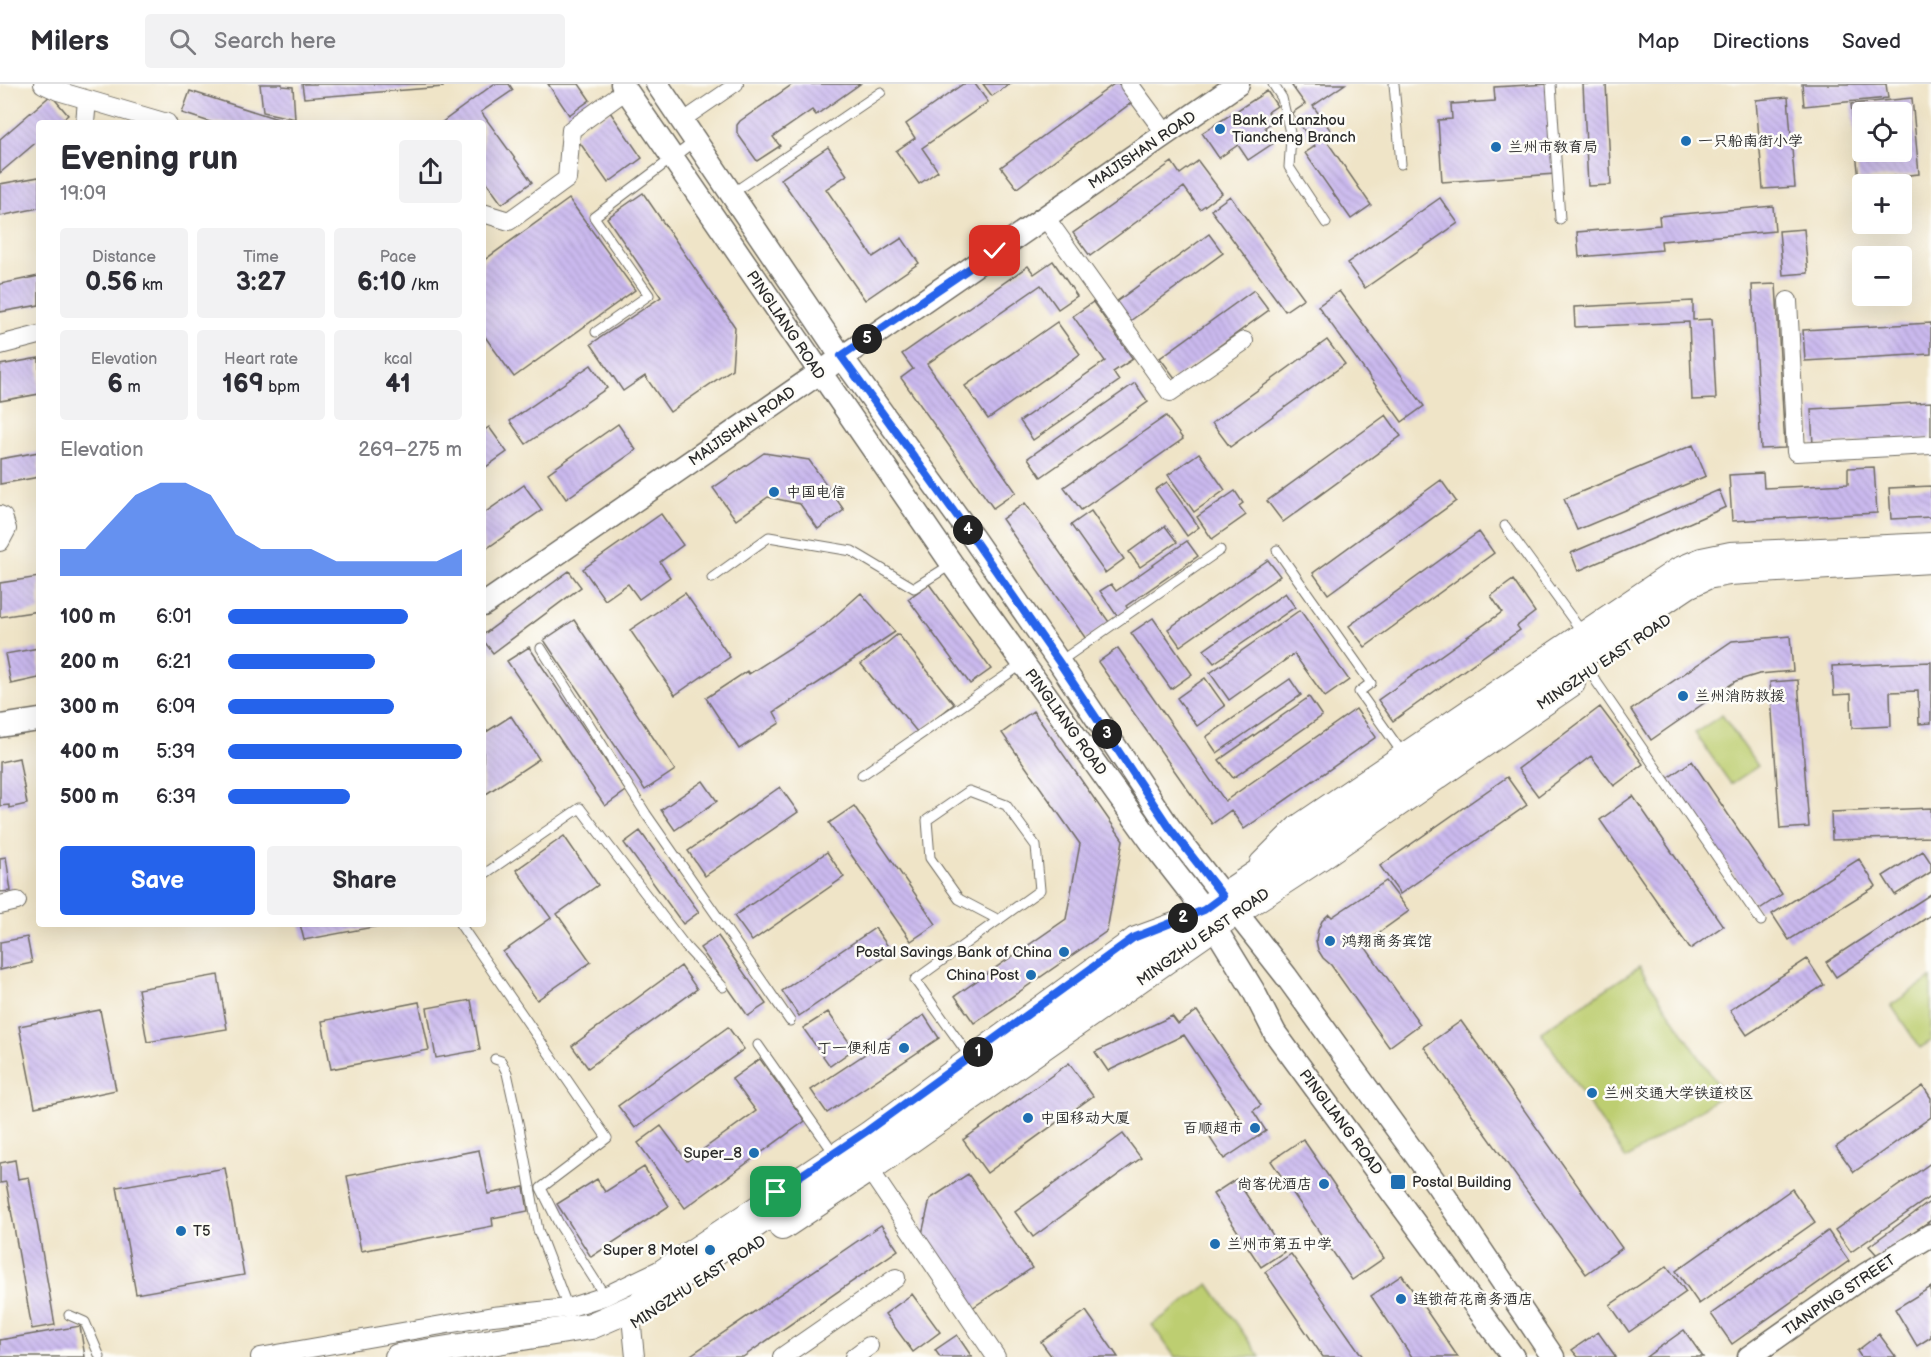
<!DOCTYPE html>
<meta charset="utf-8">
<style>
body{margin:0;font-family:"Balsamiq Sans","LXGW WenKai TC",sans-serif;background:#f2f2f3;color:#2b2b33;height:100vh;display:flex;flex-direction:column;font-size:22px;white-space:nowrap}
*{box-sizing:border-box;margin:0}
p{font-size:20px;color:#7c7c81}
.icon{flex:none;width:33px;height:33px;fill:none;stroke:currentColor;stroke-width:2;stroke-linecap:round;stroke-linejoin:round}
.map{position:relative;flex:1;overflow:hidden}
.side{position:absolute;left:36px;top:36px;width:450px;height:807px;display:flex;flex-direction:column;background:#fff;border-radius:6px;box-shadow:0 6px 24px #0002}
.side>*{flex:none}
.tools{position:absolute;left:1852px;top:18px;display:grid;gap:12px}
.tools a{display:grid;place-items:center;width:60px;height:60px;border-radius:6px;background:#fff;box-shadow:0 6px 24px #0002;font-size:30px}
.pin{position:absolute;display:grid;place-items:center;width:51px;height:51px;color:#fff;margin:-26px;border-radius:12px;box-shadow:0 3px 9px #0006}
.km{position:absolute;width:30px;height:30px;margin:-15px;border-radius:50%;background:#222;color:#fff;font-size:16px;line-height:30px;text-align:center}
.round{display:grid;place-items:center;flex:none;width:63px;height:63px;border-radius:6px;background:#f2f2f3}
.head{display:flex;align-items:center;justify-content:space-between;height:102px;padding:0 24px}
h1{font-size:33px;font-weight:800;line-height:45px}
.stats{display:grid;grid-template-columns:repeat(3,1fr);gap:9px;height:102px;padding:6px 24px}
.stats div{display:grid;align-content:center;border-radius:6px;background:#f2f2f3;text-align:center}
.stats b{font-size:26px;font-weight:800}
.stats small{font-size:16px;font-weight:400}
.stats p{font-size:16px}
.chart{height:168px;padding:12px 24px}
.chart p{display:flex;justify-content:space-between}
.chart svg{width:100%;height:108px;margin-top:6px;fill:#2563eb;opacity:.7}
.button{display:flex;gap:12px;margin-top:auto;padding:12px 24px}
.button a{flex:1;height:69px;border-radius:6px;background:#2563eb;color:#fff;font-size:24px;font-weight:800;line-height:69px;text-align:center}
.button a+a{background:#f2f2f3;color:#2b2b33}
ul{padding:0 24px;list-style:none;font-size:20px}
li{display:grid;grid-template-columns:96px 72px 1fr;align-items:center;height:45px}
li i{height:15px;border-radius:8px;background:#2563eb}
header{display:flex;align-items:center;gap:36px;box-sizing:border-box;height:84px;padding:0 30px;background:#fff;border-bottom:2px solid #e1e1e2}
header strong{font-size:28px}
nav{display:flex;gap:33px;margin-inline-start:auto;font-size:21px}
.search{width:420px;height:54px;background:#f2f2f3;display:flex;align-items:center;gap:15px;box-sizing:border-box;padding:0 21px;border-radius:6px;color:#7c7c81;font-size:22px}
.map>svg:first-child{display:block}
.pitch{fill:#bdce71;stroke:#747c4e;stroke-width:1.5}
.building{fill:url(#building-back-hatch);fill-rule:evenodd}
.lines{fill:none;stroke-linecap:round;stroke-linejoin:round}
.service-casing{stroke:#706c62;stroke-width:11}
.pedestrian-casing{stroke:#706c62;stroke-width:16}
.minor-casing{stroke:#706c62;stroke-width:20}
.tertiary-casing{stroke:#706c62;stroke-width:25}
.secondary-casing{stroke:#706c62;stroke-width:28}
.service{stroke:#fff;stroke-width:9}
.pedestrian{stroke:#fff;stroke-width:14}
.minor{stroke:#fff;stroke-width:18}
.tertiary{stroke:#fff;stroke-width:22}
.secondary{stroke:#fff;stroke-width:26}
.route-casing{stroke:#fff;stroke-width:12}
.route{stroke:#2563eb;stroke-width:8}
.poi-dot{fill:#1f6fb2;stroke:#fdfcf7;stroke-width:2}
.labels{text-anchor:middle;stroke-width:5;stroke-linejoin:round;paint-order:stroke}
.poi-label{font-size:15px;fill:#2b2b2b;stroke:#fdfcf7;text-anchor:start}
.street-label{font-size:15px;fill:#2b2b2b;stroke:#fdfcf7}
</style>
<header>
<strong>Milers</strong>
<div class="search"><svg class="icon" aria-label="search" viewBox="0 0 24 24"><circle cx="10" cy="10" r="6"/><path d="M15 15l6 6"/></svg>Search here</div>
<nav><a>Map</a><a>Directions</a><a>Saved</a></nav>
</header>
<div class="map">
<svg width="1931" height="1273" viewBox="0 0 1931 1273">
<defs>
<pattern id="building-back-hatch" width="6" height="6" patternUnits="userSpaceOnUse" patternTransform="scale(1.5)"><rect width="6" height="6" fill="#cab9ee"/><path d="M-1 5l2 2M0 0l6 6M5-1l2 2" fill="none" stroke="#ae9fcc"/></pattern>
</defs>
<rect width="100%" height="100%" fill="#fdfcf7"/>
<filter id="ink" filterUnits="userSpaceOnUse"><feTurbulence type="fractalNoise" baseFrequency=".0167" numOctaves="2"/><feDisplacementMap in="SourceGraphic" scale="12" xChannelSelector="R" yChannelSelector="G"/><feConvolveMatrix kernelMatrix="1 2 1 2 8 2 1 2 1" color-interpolation-filters="sRGB"/></filter>
<filter id="wash" filterUnits="userSpaceOnUse"><feTurbulence type="fractalNoise" baseFrequency=".008" numOctaves="4" result="noise"/><feDisplacementMap in="SourceGraphic" scale="24" xChannelSelector="R" yChannelSelector="G"/><feGaussianBlur stdDeviation="1.35" result="paint"/><feColorMatrix in="noise" values="0 0 0 0 0 0 0 0 0 0 0 0 0 0 0 0 0 1.4 0 .05"/><feComposite in="paint" operator="in"/></filter>
<g filter="url(#wash)">
<rect width="100%" height="100%" fill="#efe4c7"/>
<path class="pitch" d="M1722,631L1758,682L1731,700L1695,649Z
M1639,883L1724,1010L1626,1075L1541,948Z
M1931,894V957L1920,964L1891,921Z
M1209,1200L1260,1273H1175L1152,1241Z"/>
<g id="blocks">
<path class="building" d="M260,0H282V2L293,3L295,35L263,28Z
M302,0H443V3L304,14Z
M494,0H509L513,6L481,28L532,98L502,120L483,94V39H441Z
M548,0H579L590,16L569,31Z
M793,0H860L816,31L812,26L773,53L780,62L757,77L737,49V41L740,37Z
M963,0H975L988,18L922,64L938,87L919,100L896,67L915,54L906,40Z
M983,0H1010L992,12Z
M1114,0H1123L1135,16L1017,104L1001,83Z
M1295,0H1345L1313,22L1334,51L1326,56L1371,121L1351,135L1305,69L1315,62L1292,29L1305,20L1292,2Z
M1549,0L1555,90L1442,98L1438,36L1452,35L1451,20L1495,17L1494,3Z
M1583,0H1606L1611,101L1588,102Z
M1802,0H1886L1888,14L1804,22Z
M190,7L290,39H213L182,29Z
M1267,7L1277,22L1268,28L1274,37L1265,43L1275,58L1248,76L1238,61L1219,74L1202,49Z
M51,11L68,31L59,39H39V56L0,89V55Z
M1788,13L1795,103L1763,105L1756,16Z
M1912,14L1919,90L1859,96L1851,20ZM1863,28H1902V68H1863Z
M610,28L642,74L608,99L575,52Z
M828,63L847,91L826,105L873,173L902,154L919,179L865,216L781,95Z
M1198,77L1222,109L1200,125L1184,103L1090,172L1073,149L1172,78L1180,90Z
M39,93V124L0,132V100Z
M643,109L735,243L732,285L670,328L645,292L623,307L591,260L661,213L607,134Z
M1230,112L1304,214L1285,227L1211,126Z
M1440,114L1458,139L1365,204L1347,179Z
M569,115L635,206L514,293L483,250V177Z
M1773,122L1775,147L1661,157L1662,166L1579,173L1577,148L1660,141L1659,132Z
M1804,145L1808,189L1783,191L1779,147Z
M1209,150L1223,169L1130,237L1116,218Z
M1053,177L1077,212L1058,225L1041,201L927,280L1016,408L993,424L901,294L913,285L902,270L1028,182L1034,190Z
M39,192V221L0,228V200Z
M1776,200L1785,364L1761,365L1752,201Z
M1254,206L1269,226L1175,294L1160,274Z
M1339,207L1424,322L1402,338L1318,222Z
M1693,217V236L1712,235L1716,315L1692,316L1689,238L1575,243L1574,223Z
M1093,218L1133,275L1113,288L1119,297L1033,356L1020,337L1105,277L1073,232Z
M1057,238L1080,270L988,335L965,302Z
M1931,239V270L1805,277L1803,246Z
M1327,256L1345,280L1230,363L1212,339Z
M39,274V310L0,317V281Z
M591,281L607,304L526,360L510,337Z
M1135,299L1148,318L1041,393L1028,374Z
M1931,318V355L1813,361L1811,325Z
M1386,331L1401,352L1283,438L1267,417Z
M1166,332L1183,355L1081,426L1064,403Z
M618,340L636,366L566,415L548,389Z
M489,343L507,368L483,385V347Z
M1693,361L1706,392L1577,446L1564,415Z
M39,368V393L0,400V375Z
M764,369L809,376L844,426L818,445L800,420L768,413L736,436L713,404Z
M1199,369L1225,406L1194,428L1168,391Z
M1874,383L1877,429L1732,437L1729,391L1763,389L1764,404L1848,400V384Z
M1441,396L1456,417L1328,510L1313,489Z
M1167,398L1199,443L1187,452L1155,406Z
M524,401L542,426L483,467V430Z
M1931,402V433L1891,435L1889,404Z
M1719,406L1726,423L1578,487L1571,469Z
M1235,407L1243,419L1239,422L1246,431L1212,455L1197,433Z
M1025,419L1109,538L1086,555L1002,435Z
M1091,427L1124,475L1105,489L1071,441Z
M661,430L683,461L660,478L670,493L639,515L628,500L605,516L583,485Z
M1165,442L1177,458L1140,483L1129,468Z
M1479,448L1494,469L1365,563L1349,542Z
M1187,457L1198,472L1126,522L1128,525L1117,532L1100,507L1111,500L1116,507Z
M1268,476L1280,492L1180,562L1168,545Z
M569,487L581,503L493,569L483,556V551Z
M39,493V527L0,533V499Z
M1513,496L1535,528L1517,542L1520,546L1393,637L1378,616L1502,528L1491,512Z
M929,500L991,585L970,600L908,515Z
M685,509L730,573L675,611L630,546Z
M861,509L895,548L774,628L780,639L739,665L706,614L747,587L749,590L824,542Z
M1285,509L1295,523L1214,579L1204,566Z
M1300,526L1349,596L1325,613L1294,570L1229,616L1210,589Z
M1153,534L1192,590L1171,605L1131,549Z
M574,536L675,686L645,706L544,556Z
M898,550L954,620L918,649L861,580Z
M1790,552L1793,587L1759,590L1736,597L1651,656L1631,626L1732,557Z
M529,563L626,707L605,722L507,577Z
M39,564V594L11,600L5,570Z
M1118,564L1225,717L1356,625L1376,653L1244,745L1231,726L1212,740L1098,578Z
M1931,578V639L1919,640L1918,607L1890,608L1891,642L1852,644L1851,610L1834,611L1832,582Z
M1205,594L1225,622L1197,642L1177,614Z
M1290,595L1301,611L1217,669L1206,653Z
M1798,596L1809,743L1780,745L1770,598Z
M1309,613L1322,632L1233,694L1219,676Z
M1600,623L1643,680L1614,702L1591,672L1538,712L1518,685Z
M1033,627L1123,756L1107,847L974,939L955,912L1066,835L1080,760L1002,649Z
M511,632L539,675L483,712V650Z
M19,674L27,720L9,724V721L0,722V678Z
M1692,677L1782,810L1758,826L1668,694Z
M1507,693L1527,721L1400,810L1380,782Z
M703,697L717,717L675,746L661,726Z
M780,703L798,728L705,792L688,767Z
M1633,712L1723,842L1690,865L1600,736Z
M854,722L936,840L911,857L829,739Z
M1931,724V753L1832,756L1831,728Z
M640,747L699,828L683,840L624,759Z
M564,752L598,801L557,830L591,878L537,916L503,868L551,834L516,786Z
M1923,767L1931,779V788L1895,811L1883,792Z
M827,768L844,793L752,857L734,832Z
M6,773L11,807L0,808V774Z
M1859,775L1876,802L1789,856L1772,830Z
M1386,797L1409,827L1363,860L1420,940L1389,963L1331,881L1323,874L1318,866L1316,856L1318,846L1322,837L1329,830L1332,833Z
M1931,810V831L1836,893L1826,878Z
M300,840H384V841L304,856Z
M875,844L892,868L799,932L782,907Z
M718,852L766,920L748,932L700,864Z
M27,853L32,879L0,886V858Z
M1807,875L1824,901L1747,951L1730,926Z
M681,882L697,905L588,984L572,962Z
M218,891L227,945L147,958L138,905Z
M471,916L480,966L436,974L427,924Z
M419,918L429,966L331,985L322,937Z
M100,926L116,1006L35,1023L19,942Z
M1197,927L1261,1021L1253,1027L1266,1047L1224,1075L1210,1054L1240,1034L1184,951L1108,987L1095,968L1172,932L1178,940Z
M828,928L854,965L830,982L803,944Z
M924,931L939,954L827,1029L811,1006Z
M1461,937L1622,1164L1586,1190L1424,963Z
M728,943L744,965L635,1044L618,1022Z
M760,975L805,1037L685,1124L638,1059L661,1042L687,1077L756,1027L732,995Z
M1069,979L1093,1012L987,1089L963,1056Z
M1923,1002L1931,1014V1033L1854,1088L1836,1063Z
M1123,1050L1141,1074L1033,1153L1015,1128Z
M1303,1055L1384,1174L1352,1196L1271,1077Z
M479,1066L488,1110L524,1103L528,1127L492,1134L493,1142L361,1167L347,1092Z
M15,1076L18,1095L29,1093L55,1241L32,1245L6,1098L0,1099V1079Z
M1931,1079V1112L1851,1168L1835,1146Z
M644,1083L669,1122L591,1173L557,1120L597,1095L605,1108Z
M225,1084L244,1191L136,1210L117,1103Z
M968,1090L1032,1184L972,1224L922,1150L930,1115Z
M1236,1095L1284,1168L1261,1183L1213,1110Z
M1792,1105L1815,1138L1699,1220L1676,1187Z
M1931,1117V1136L1878,1172L1869,1162Z
M881,1141L898,1166L743,1273H688Z
M1828,1147L1849,1177L1732,1260L1711,1230Z
M1291,1170L1363,1273H1323L1265,1188Z
M1667,1182L1686,1208L1629,1248L1610,1221Z
M1402,1191L1458,1273H1412L1371,1212Z
M1931,1203V1253L1917,1262L1895,1225Z
M912,1210L940,1248L913,1268L885,1230Z
M1086,1227L1118,1273H1052L1041,1258Z
M80,1242L85,1273H0V1256Z
M1684,1246L1703,1273H1646Z
M1598,1248L1616,1273H1578L1572,1266Z
M1879,1250L1896,1273H1861L1857,1267Z
M957,1251L972,1273H940L935,1266Z"/>
</g>
</g>
<g filter="url(#ink)">
<use href="#blocks" fill-opacity="0" stroke="#706c62" stroke-width="1.5"/>
<g class="lines">
<defs>
<path id="service" d="M1273,0L1282,14L1291,53L1289,83L1326,139
M1394,0L1401,80
M1551,0L1560,135
M731,110L881,8
M596,248L649,211L594,133L695,57
M1505,442L1582,548
M1277,466L1371,599L1359,608L1403,670
M712,494L769,453L852,467L914,504L952,480
M541,564L646,730L790,937
M1059,578L1220,466
M1589,587L1761,837
M862,691L1024,579
M483,791L580,724L686,863L723,903
M460,840L607,1054L541,1104L559,1140L605,1212
M758,961L834,1069
M970,973L915,896L1040,806L1036,762L1006,721L969,707L927,736L930,774L959,815L999,836
M495,975L501,977L507,989L519,1043L538,1146L568,1224
M69,1231L85,1238L100,1273"/>
<path id="pedestrian" d="M682,37L736,0"/>
<path id="minor" d="M43,0L58,7L167,39
M1129,0L1166,50
M85,39L87,16
M483,129L509,137L567,95L571,46L626,6
M1045,133L1170,308L1244,257
M1788,217L1796,368L1931,361
M0,261L39,251
M0,431L3,433L7,445L0,458
M1259,778L1296,741L1677,483L1701,473L1730,467L1931,458
M0,821L17,817
M869,1085L996,1273
M632,1243L635,1273
M260,1273L493,1232L568,1224L605,1212L659,1186L867,1047L1133,853L1174,838
M782,1273L896,1194
M854,1273L869,1262"/>
<path id="tertiary" d="M622,0L952,480L1155,763L1204,826L1253,906L1275,949L1513,1273
M657,0L841,272L973,454L1059,578L1169,743L1286,892L1438,1102L1553,1273
M483,521L1238,0
M0,642L39,636
M1749,1273L1865,1191L1931,1151"/>
<path id="secondary" d="M782,1143L869,1085L1215,842L1322,772L1572,599
M398,1273L591,1242L637,1222L874,1059L1223,812L1688,501L1707,492L1729,488L1931,476"/>
</defs>
<use href="#service" class="service-casing"/>
<use href="#pedestrian" class="pedestrian-casing"/>
<use href="#minor" class="minor-casing"/>
<use href="#tertiary" class="tertiary-casing"/>
<use href="#secondary" class="secondary-casing"/>
<use href="#service" class="service"/>
<use href="#pedestrian" class="pedestrian"/>
<use href="#minor" class="minor"/>
<use href="#tertiary" class="tertiary"/>
<use href="#secondary" class="secondary"/>
</g>
</g>
<g class="lines" filter="url(#ink)">
<defs>
<path id="route" d="M776,1108L867,1047L1133,854L1204,826L1223,812L1169,743L1059,578L973,454L841,272L995,167"/>
</defs>
<use href="#route" class="route-casing"/>
<use href="#route" class="route"/>
</g>
<g class="poi-dot">
<circle cx="1220" cy="45" r="6"/>
<circle cx="1686" cy="57" r="6"/>
<circle cx="1496" cy="63" r="6"/>
<circle cx="774" cy="408" r="6"/>
<circle cx="1683" cy="612" r="6"/>
<circle cx="1330" cy="857" r="6"/>
<circle cx="1064" cy="868" r="6"/>
<circle cx="1031" cy="891" r="6"/>
<circle cx="904" cy="964" r="6"/>
<circle cx="1592" cy="1009" r="6"/>
<circle cx="1028" cy="1034" r="6"/>
<circle cx="1255" cy="1044" r="6"/>
<circle cx="754" cy="1069" r="6"/>
<rect x="1390" y="1090" width="16" height="16" rx="3"/>
<circle cx="1324" cy="1100" r="6"/>
<circle cx="181" cy="1147" r="6"/>
<circle cx="1215" cy="1160" r="6"/>
<circle cx="710" cy="1166" r="6"/>
<circle cx="1401" cy="1215" r="6"/>
</g>
<g class="labels">
<g class="poi-label">
<text x="1232" y="41">Bank of Lanzhou<tspan x="1232" dy="17">Tiancheng Branch</tspan></text>
<text x="1698" y="62">一只船南街小学</text>
<text x="1508" y="68">兰州市教育局</text>
<text x="786" y="413">中国电信</text>
<text x="1695" y="617">兰州消防救援</text>
<text x="1342" y="862">鸿翔商务宾馆</text>
<text x="1052" y="873" text-anchor="end">Postal Savings Bank of China</text>
<text x="1019" y="896" text-anchor="end">China Post</text>
<text x="892" y="969" text-anchor="end">丁一便利店</text>
<text x="1604" y="1014">兰州交通大学铁道校区</text>
<text x="1040" y="1039">中国移动大厦</text>
<text x="1243" y="1049" text-anchor="end">百顺超市</text>
<text x="742" y="1074" text-anchor="end">Super_8</text>
<text x="1412" y="1103">Postal Building</text>
<text x="1312" y="1105" text-anchor="end">尚客优酒店</text>
<text x="193" y="1152">T5</text>
<text x="1227" y="1165">兰州市第五中学</text>
<text x="698" y="1171" text-anchor="end">Super 8 Motel</text>
<text x="1413" y="1220">连锁荷花商务酒店</text>
</g>
<g class="street-label">
<text transform="translate(1142 66) rotate(-34)" y="5">MAIJISHAN ROAD</text>
<text transform="translate(786 241) rotate(56)" y="5">PINGLIANG ROAD</text>
<text transform="translate(742 342) rotate(-35)" y="5">MAIJISHAN ROAD</text>
<text transform="translate(1604 578) rotate(-34)" y="5">MINGZHU EAST ROAD</text>
<text transform="translate(1066 638) rotate(54)" y="5">PINGLIANG ROAD</text>
<text transform="translate(1203 853) rotate(-35)" y="5">MINGZHU EAST ROAD</text>
<text transform="translate(1341 1038) rotate(53)" y="5">PINGLIANG ROAD</text>
<text transform="translate(698 1198) rotate(-33)" y="5">MINGZHU EAST ROAD</text>
<text transform="translate(1839 1211) rotate(-34)" y="5">TIANPING STREET</text>
</g>
</g>
</svg>
<div class="tools">
<a><svg class="icon" aria-label="locate" viewBox="0 0 24 24"><circle cx="12" cy="12" r="6"/><path d="M12 2v4M12 18v4M2 12h4M18 12h4"/></svg></a>
<a>+</a>
<a>−</a>
</div>
<div class="pin" style="left:776px;top:1108px;background:#1e9e55"><svg class="icon" aria-label="arrive" viewBox="0 0 24 24"><path d="M6 21V4h12l-3 4 3 4H6"/></svg></div>
<div class="pin" style="left:995px;top:167px;background:#d93025"><svg class="icon" aria-label="check" viewBox="0 0 24 24"><path d="M5 12l5 5 9-10"/></svg></div>
<b class="km" style="left:978px;top:968px">1</b>
<b class="km" style="left:1183px;top:834px">2</b>
<b class="km" style="left:1107px;top:650px">3</b>
<b class="km" style="left:968px;top:446px">4</b>
<b class="km" style="left:867px;top:255px">5</b>
<section class="side">
<div class="head"><div><h1>Evening run</h1><p>19:09</p></div><a class="round"><svg class="icon" aria-label="share" viewBox="0 0 24 24"><path d="M12 15V3M7 8l5-5 5 5M5 13v7h14v-7"/></svg></a></div>
<div class="stats">
<div><p>Distance</p><b>0.56<small> km</small></b></div>
<div><p>Time</p><b>3:27</b></div>
<div><p>Pace</p><b>6:10<small> /km</small></b></div>
</div>
<div class="stats">
<div><p>Elevation</p><b>6<small> m</small></b></div>
<div><p>Heart rate</p><b>169<small> bpm</small></b></div>
<div><p>kcal</p><b>41</b></div>
</div>
<div class="chart"><p><span>Elevation</span>269–275 m</p>
<svg viewBox="0 0 160 44" preserveAspectRatio="none"><path d="M0 44V33L10 33L20 22L30 11L40 6L50 6L60 11L70 27L80 33L90 33L100 33L110 38L120 38L130 38L140 38L150 38L160 33V44z"/></svg>
</div>
<ul>
<li><b>100 m</b>6:01<i style="width:77%"></i></li>
<li><b>200 m</b>6:21<i style="width:63%"></i></li>
<li><b>300 m</b>6:09<i style="width:71%"></i></li>
<li><b>400 m</b>5:39<i style="width:100%"></i></li>
<li><b>500 m</b>6:39<i style="width:52%"></i></li>
</ul>
<div class="button"><a>Save</a><a>Share</a></div>
</section>
</div>
